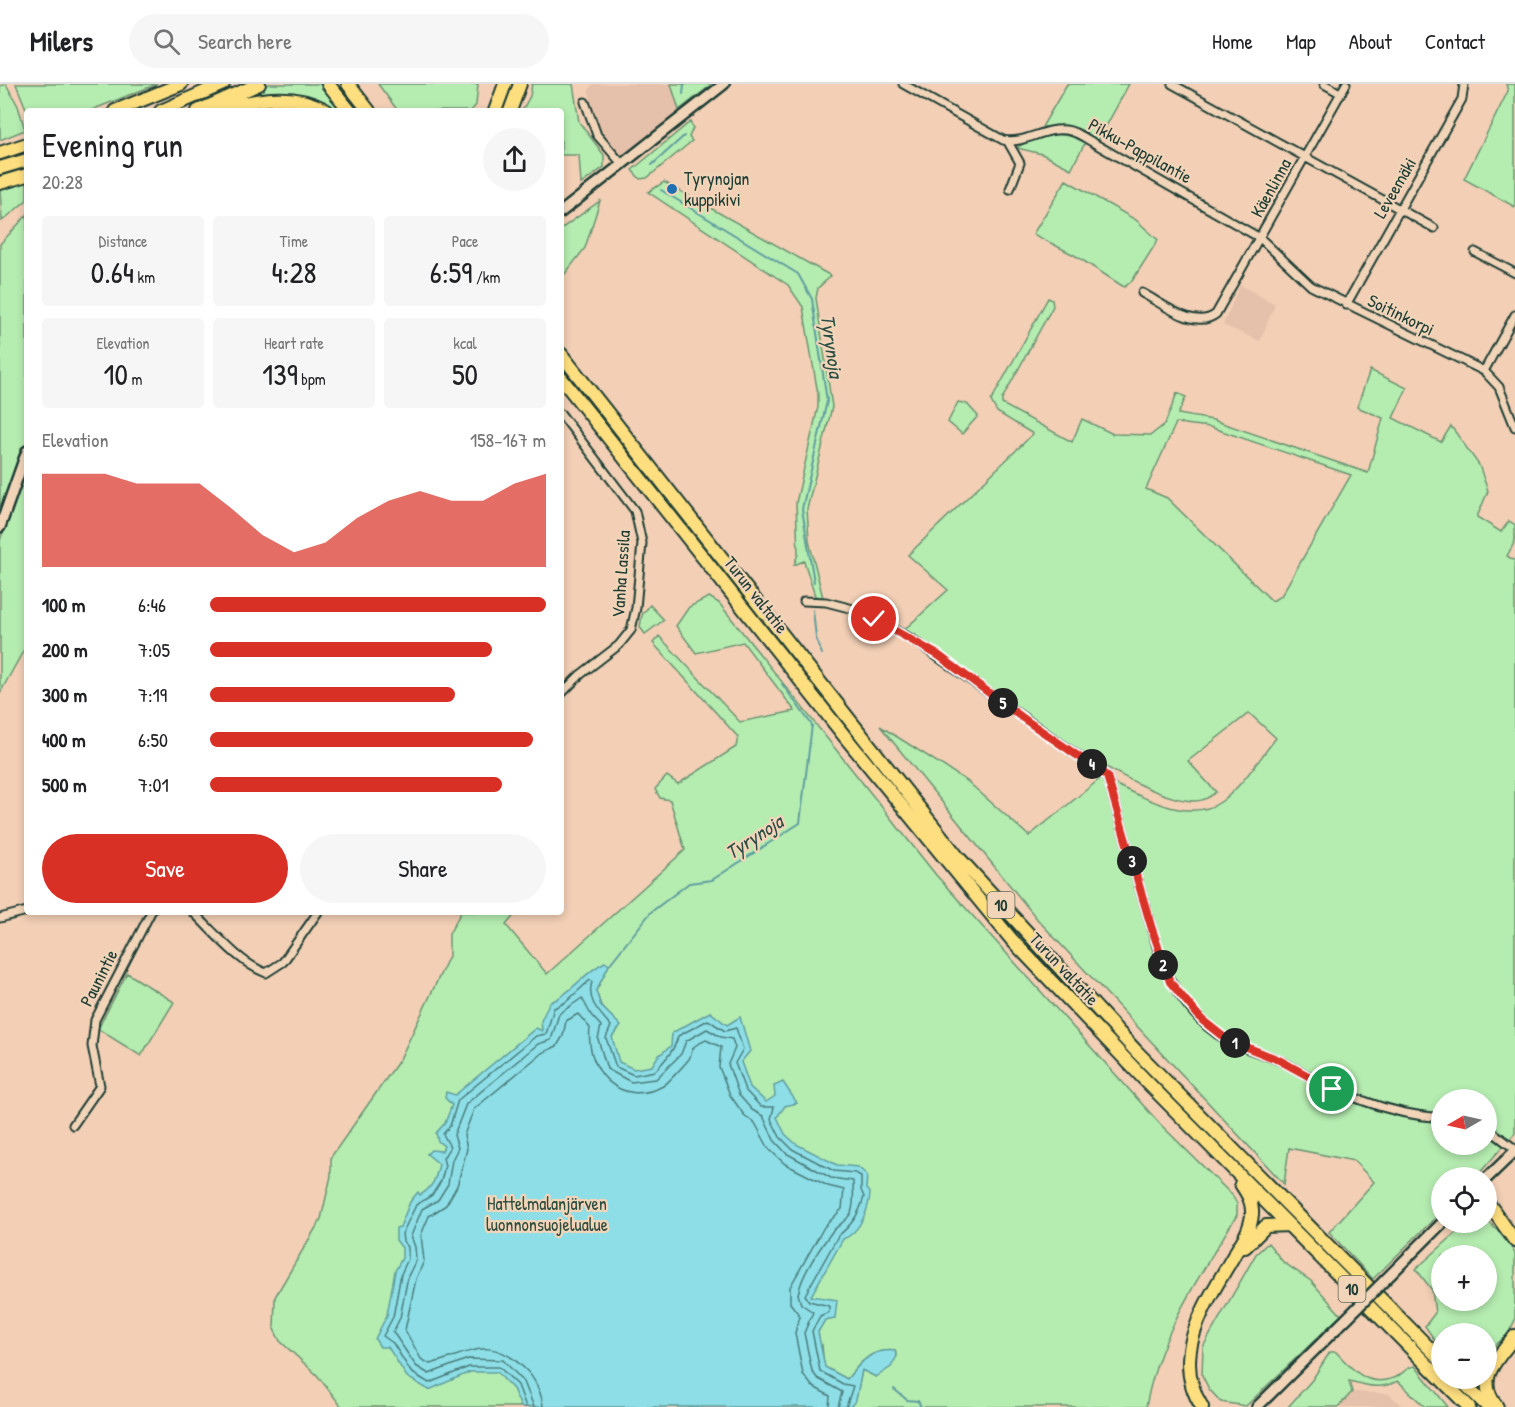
<!DOCTYPE html>
<meta charset="utf-8">
<style>
body{margin:0;font-family:"Patrick Hand",sans-serif;background:#f6f6f6;color:#202124;height:100vh;display:flex;flex-direction:column;font-size:22px;white-space:nowrap}
*{box-sizing:border-box;margin:0}
p{font-size:20px;color:#757577}
.icon{flex:none;width:33px;height:33px;fill:none;stroke:currentColor;stroke-width:2;stroke-linecap:round;stroke-linejoin:round}
.map{position:relative;flex:1;overflow:hidden}
.sheet{position:absolute;left:24px;top:24px;width:540px;height:807px;display:flex;flex-direction:column;background:#fff;border-radius:6px;box-shadow:0 3px 9px #0003}
.sheet>*{flex:none}
.needle{width:39px;rotate:261deg}
.fabs{position:absolute;left:1431px;top:1005px;display:grid;gap:12px}
.fabs a{display:grid;place-items:center;width:66px;height:66px;border-radius:50%;background:#fff;box-shadow:0 3px 9px #0003;font-size:30px}
.pin{position:absolute;display:grid;place-items:center;width:51px;height:51px;color:#fff;margin:-26px;border:3px solid #fff;border-radius:50%;box-shadow:0 2px 6px #0007}
.km{position:absolute;width:30px;height:30px;margin:-15px;border-radius:50%;background:#222;color:#fff;font-size:16px;line-height:30px;text-align:center}
.round{display:grid;place-items:center;flex:none;width:63px;height:63px;border-radius:32px;background:#f6f6f6}
.head{display:flex;align-items:center;justify-content:space-between;height:102px;padding:0 18px}
h1{font-size:33px;font-weight:600;line-height:45px}
.figures{display:grid;grid-template-columns:repeat(3,1fr);gap:9px;height:102px;padding:6px 18px}
.figures div{display:grid;align-content:center;border-radius:6px;background:#f6f6f6;text-align:center}
.figures b{font-size:30px;font-weight:600}
.figures small{font-size:16px;font-weight:400}
.figures p{font-size:16px}
.chart{height:168px;padding:12px 18px}
.chart p{display:flex;justify-content:space-between}
.chart svg{width:100%;height:108px;margin-top:6px;fill:#d93025;opacity:.7}
.cta{display:flex;gap:12px;margin-top:auto;padding:12px 18px}
.cta a{flex:1;height:69px;border-radius:36px;background:#d93025;color:#fff;font-size:24px;font-weight:600;line-height:69px;text-align:center}
.cta a+a{background:#f6f6f6;color:#202124}
ul{padding:0 18px;list-style:none;font-size:20px}
li{display:grid;grid-template-columns:96px 72px 1fr;align-items:center;height:45px}
li i{height:15px;border-radius:8px;background:#d93025}
header{display:flex;align-items:center;gap:36px;box-sizing:border-box;height:84px;padding:0 30px;background:#fff;border-bottom:2px solid #e0e0e0}
header strong{font-size:28px}
nav{display:flex;gap:33px;margin-inline-start:auto;font-size:21px}
.search{width:420px;height:54px;background:#f6f6f6;display:flex;align-items:center;gap:15px;box-sizing:border-box;padding:0 21px;border-radius:33px;color:#757577;font-size:22px}
.map>svg:first-child{display:block}
.built{fill:#e5c0aa}
.green{fill:#b5ecb0;stroke:#6a9472;stroke-width:1.5;fill-rule:evenodd}
.water{fill:#8ddee7;stroke:#619e9f;stroke-width:1.5}
.lines{fill:none;stroke-linecap:round;stroke-linejoin:round}
.shore{stroke:#4b7d7c;stroke-width:1.5}
.stream{stroke:#619e9f;stroke-width:2}
.street-casing{stroke:#1f3d34;stroke-width:11}
.secondary-casing{stroke:#1f3d34;stroke-width:14}
.highway-casing{stroke:#1f3d34;stroke-width:16}
.street{stroke:#f2d5b9;stroke-width:7}
.secondary{stroke:#f2d5b9;stroke-width:9}
.highway{stroke:#fedf80;stroke-width:12}
.secondary-bridge-casing{stroke:#1f3d34;stroke-width:14;stroke-linecap:butt}
.secondary-bridge{stroke:#f2d5b9;stroke-width:9}
.route-casing{stroke:#fff;stroke-width:12}
.route{stroke:#d93025;stroke-width:8}
.poi-dot{fill:#1f6fb2;stroke:#f2d5b9;stroke-width:2}
.labels{text-anchor:middle;stroke-width:4.5;stroke-linejoin:round;paint-order:stroke}
.shield{fill:#f2d5b9;stroke:#5e6b5c;stroke-width:1.5}
.shield-label{font-size:16px;font-weight:bold;fill:#1f3d34}
.street-label{font-size:18px;fill:#1f3d34;stroke:#f2d5b9}
.poi-label{font-size:18px;fill:#1f3d34;stroke:#f2d5b9;text-anchor:start}
.park-label{font-size:18px;fill:#2e4e40;stroke:#f2d5b9}
.water-label{font-size:20px;font-style:italic;fill:#2a4d46;stroke:#f2d5b9}
</style>
<header>
<strong>Milers</strong>
<div class="search"><svg class="icon" aria-label="search" viewBox="0 0 24 24"><circle cx="10" cy="10" r="6"/><path d="M15 15l6 6"/></svg>Search here</div>
<nav><a>Home</a><a>Map</a><a>About</a><a>Contact</a></nav>
</header>
<div class="map">
<svg width="1515" height="1323" viewBox="0 0 1515 1323">
<rect width="100%" height="100%" fill="#f2cfb5"/>
<filter id="ink" filterUnits="userSpaceOnUse"><feTurbulence type="fractalNoise" baseFrequency=".0167" numOctaves="2"/><feDisplacementMap in="SourceGraphic" scale="12" xChannelSelector="R" yChannelSelector="G"/><feConvolveMatrix kernelMatrix="1 2 1 2 8 2 1 2 1" color-interpolation-filters="sRGB"/></filter>
<g filter="url(#ink)">
<path class="built" d="M593,0H671L679,26L626,72H622L604,52L591,19L589,6Z
M1240,201L1275,220L1260,257L1223,241Z
M1352,1308L1389,1310L1403,1323H1338Z"/>
<path class="green" d="M6,0L18,22L25,46L0,56V2Z
M16,0H157L89,27H27Z
M268,0H321L342,27H334L324,22L236,15Z
M378,0H478L476,21L471,27H398Z
M532,0H573L579,38L604,71V83L581,100L579,71H561V27H522L530,12Z
M671,0H710L711,1L679,26Z
M1067,0H1129L1098,57L1069,43H1042Z
M1506,0H1515V123L1464,95L1508,7Z
M690,38L693,44L689,53L692,57L647,94L640,95L632,86Z
M1052,50L1073,52L1085,59L1071,85L1042,70L1017,64L1027,57Z
M27,95V116L2,137L0,104Z
M1066,96L1136,136L1158,156L1132,197L1124,203L1076,172L1033,150Z
M664,98L831,192L818,204L816,214L832,323L807,425L809,457L823,514L815,512L804,477L794,481L798,470L796,419L818,323V310L803,223L788,201L648,108Z
M600,117L585,164L561,195V145Z
M27,131V359L0,432V160Z
M1048,214L1052,216L1053,222L1002,315V320L1072,358L1082,335L1113,350L1151,351L1165,340L1177,309L1186,313L1178,330L1213,336L1368,389L1383,334L1357,323L1370,286L1407,304L1393,334L1441,358L1451,342L1479,381L1488,407L1477,433L1501,448L1509,437L1515,441V457L1507,472L1515,477V1049L1476,1093L1442,1094L1441,1128L1373,1195L1329,1148L1374,1098L1354,1077L1289,1064L1284,1100L1038,836L880,642L967,697L1029,752L1101,694C1135,708 1187,743 1222,717C1241,703 1261,673 1276,654L1249,629L1188,677L1216,708C1209,713 1204,717 1195,717C1130,717 963,586 905,545L948,506L908,471L1033,350L997,328L991,317ZM1176,339L1210,343L1351,391L1281,512L1272,517L1167,414L1146,405ZM1442,1016H1486V1060H1442Z
M958,318L967,320L978,332L962,350L948,338Z
M27,375V560L0,609V457Z
M709,513L719,519L936,791L1161,1041L1232,1111L1237,1120V1131C1199,1193 1159,1250 1146,1323H850L856,1315L862,1286L876,1293L897,1272L895,1267C872,1264 860,1278 847,1295L824,1283L822,1261L807,1280L840,1323H342L317,1291L280,1257L274,1245L275,1213L321,1135L331,1092V1073L400,975L449,872V850L461,828H517L506,841L547,890L685,766L670,716L660,714L655,705L667,692L678,700L736,663L738,653L653,559L659,552L740,638L795,627L743,558L696,569L676,542L689,523ZM609,881L596,907L601,922L620,942L579,923Z
M650,521L664,536L645,550L640,543L642,531Z
M127,889L174,918L141,972L98,945Z
M1487,1136L1510,1160L1515,1170V1236L1508,1250L1487,1269L1486,1250H1442L1441,1265L1425,1242L1435,1229L1432,1206L1416,1185L1467,1139L1486,1138ZM1442,1172H1486V1216H1442Z
M1268,1159L1283,1178L1311,1197L1341,1231L1246,1322L1221,1318L1209,1305L1202,1291L1203,1263L1256,1170Z
M1330,1268H1336C1352,1285 1367,1304 1394,1294C1402,1291 1406,1283 1415,1282L1448,1323H1425L1398,1297C1380,1306 1368,1302 1349,1297L1352,1308L1338,1323H1288L1312,1296Z"/>
<path class="water" d="M605,878L609,881L596,907L601,922L621,942L612,953L619,978L634,985L652,982L658,972L671,962L672,949L710,928L727,941L740,933L750,967L741,978L750,1003L766,1018L775,1012L774,1002L783,998L797,1019L785,1022L777,1033L785,1050L796,1060L837,1081L858,1083L867,1091L866,1105L870,1109C869,1125 860,1149 843,1155L811,1212L837,1216L835,1234L825,1236L818,1248L825,1283L847,1295C861,1278 872,1264 895,1267L897,1272L891,1283L876,1293L862,1286L856,1316L850,1323H521L513,1305L497,1288H470L429,1306L407,1293L388,1263H380L375,1255L387,1231L395,1187L402,1174V1164L396,1156V1144L400,1143L410,1118L418,1108L420,1111C433,1104 436,1094 439,1080L427,1070L431,1066L442,1067L444,1062L438,1057L436,1049L445,1039L452,1021L445,1014L446,1008L455,1011L536,944L542,947L541,937L549,919C571,910 583,889 605,878Z"/>
<g class="lines">
<path class="shore" d="M526,1323L518,1301L499,1283H469L429,1299L411,1288L393,1259L383,1252L393,1233L401,1190L408,1175V1163L403,1157L402,1150L416,1121L432,1111L441,1097L445,1082L443,1074L450,1063L443,1050L450,1042L458,1016L536,952L546,950L554,924L566,918L590,896L592,898C586,917 600,929 611,942L606,954L616,983L634,991L655,987C665,976 675,966 678,952L708,936L725,947L736,944L743,965L735,979L745,1006L761,1023H774L771,1035L780,1053L792,1065L834,1087L855,1089L861,1092V1106L864,1113C859,1130 852,1141 838,1152L805,1211L809,1217L829,1222V1228L820,1232L812,1247L820,1287L843,1300L853,1302L846,1323
M534,1323L524,1298L503,1276L468,1275L429,1290L416,1282L393,1248L400,1234L408,1192L416,1176L415,1163L411,1152L422,1125L438,1116L448,1100L452,1076L458,1064L454,1051L466,1020L538,960L551,956L559,930L582,914L591,931L601,942L598,955L607,985L631,998L656,995L681,970L686,957L707,945L721,953L732,955L735,964L728,980L739,1011L752,1026L763,1032L774,1056L786,1069L831,1094L853,1097C853,1109 855,1118 851,1129C846,1138 837,1141 831,1149C819,1165 802,1190 798,1210L801,1220L813,1228L804,1249L812,1287L817,1294L842,1308L838,1323
M543,1323C542,1310 535,1294 525,1285C489,1249 470,1270 430,1280L421,1275L405,1246L416,1195L424,1177L421,1151L429,1132L446,1121L457,1102L467,1065L464,1051L474,1025L542,969L557,962L563,952L566,937L578,930L590,944C585,986 620,1025 663,1002C667,1000 685,980 689,975C691,972 691,966 694,963C696,960 703,958 706,956L721,963L719,983L730,1011L744,1031L755,1039L769,1065L785,1080L828,1102L844,1106L842,1125L824,1143L790,1203V1219L800,1232L795,1249L803,1290L812,1302L830,1312L829,1323"/>
<path class="stream" d="M683,10L684,0
M652,81L684,52
M661,106L798,190L812,215L827,317L802,425L814,498
M813,526L816,554L822,570
M609,881L651,828L689,799L712,796L800,739L812,641L782,600
M894,1305L907,1316L918,1317L921,1323"/>
<defs>
<path id="street" d="M903,0L1003,56C1024,61 1044,43 1066,46C1075,47 1084,53 1092,58L1260,154L1311,202L1484,287L1499,303L1515,343
M1172,0L1434,144
M1324,0L1340,9
M585,18L597,51L622,80
M1008,58L1020,79L1010,105
M1475,168L1515,189
M1142,209C1162,219 1195,247 1216,230L1346,0
M1346,221L1462,15L1464,0
M1484,287L1515,231
M561,330L635,427L642,459L636,524L631,546L619,561L580,591L561,610
M804,517L826,518L857,526L912,555L1107,692L1162,880C1175,908 1199,942 1227,956C1246,966 1268,970 1287,980C1337,1008 1383,1030 1442,1034
M193,828C215,849 238,878 266,889L283,878L318,828
M0,834L27,827
M73,1041L100,1002L92,962L95,936L151,828
M1486,1043L1515,1065"/>
<path id="secondary" d="M561,128L724,0
M0,443L27,367
M1486,1095L1515,1067
M1392,1189L1443,1138
M1257,1323L1348,1233"/>
<path id="highway" d="M328,0L350,27
M348,0L369,27
M115,27L181,0
M161,27L223,0
M198,27L259,0
M214,27C251,16 292,6 327,27
M495,27L505,0
M510,27L520,0
M0,69L27,60
M0,84L27,76
M0,99L27,91
M561,270L957,772L1135,966L1442,1277
M561,294L846,654L1012,856L1145,996L1469,1323
M1486,1116L1515,1157
M1245,1163L1266,1142L1288,1141
M1459,1294L1488,1323
M1202,1323C1168,1270 1208,1217 1234,1171C1242,1158 1251,1145 1252,1130C1253,1118 1247,1109 1241,1100
M1497,1323C1474,1294 1497,1276 1515,1252"/>
</defs>
<use href="#street" class="street-casing"/>
<use href="#secondary" class="secondary-casing"/>
<use href="#highway" class="highway-casing"/>
<use href="#street" class="street"/>
<use href="#secondary" class="secondary"/>
<use href="#highway" class="highway"/>
<defs>
<path id="secondary-bridge" d="M1348,1233L1392,1189"/>
</defs>
<use href="#secondary-bridge" class="secondary-bridge-casing"/>
<use href="#secondary-bridge" class="secondary-bridge"/>
</g>
</g>
<g class="lines" filter="url(#ink)">
<defs>
<path id="route" d="M874,535L938,571L1027,637L1107,692L1151,842L1170,898L1202,936L1226,955L1279,976L1332,1005"/>
</defs>
<use href="#route" class="route-casing"/>
<use href="#route" class="route"/>
</g>
<circle class="poi-dot" cx="672" cy="105" r="6"/>
<g class="labels">
<g class="shield">
<rect x="987.5" y="808" width="27" height="26" rx="4.5"/>
<rect x="1338.5" y="1192" width="27" height="26" rx="4.5"/>
</g>
<g class="shield-label">
<text x="1001" y="827">10</text>
<text x="1352" y="1211">10</text>
</g>
<g class="street-label">
<text transform="translate(1140 67) rotate(29)" y="6">Pikku-Pappilantie</text>
<text transform="translate(1271 104) rotate(-61)" y="6">Käenlinna</text>
<text transform="translate(1395 104) rotate(-60)" y="6">Leveemäki</text>
<text transform="translate(1401 231) rotate(26)" y="6">Soitinkorpi</text>
<text transform="translate(621 490) rotate(-86)" y="6">Vanha Lassila</text>
<text transform="translate(756 511) rotate(52)" y="6">Turun valtatie</text>
<text transform="translate(1064 885) rotate(47)" y="6">Turun valtatie</text>
<text transform="translate(99 894) rotate(-63)" y="6">Paunintie</text>
</g>
<g class="poi-label">
<text x="684" y="101">Tyrynojan<tspan x="684" dy="21">kuppikivi</tspan></text>
</g>
<g class="park-label">
<text x="547" y="1126">Hattelmalanjärven<tspan x="547" dy="21">luonnonsuojelualue</tspan></text>
</g>
<g class="water-label">
<text transform="translate(832 262) rotate(82)" y="7">Tyrynoja</text>
<text transform="translate(754 753) rotate(-33)" y="7">Tyrynoja</text>
</g>
</g>
</svg>
<div class="fabs">
<a><svg class="needle" viewBox="-14 -14 28 28"><path d="M0-13l5 13h-10z" fill="#e53935"/><path d="M0 13l5-13h-10z" fill="#757577"/></svg></a>
<a><svg class="icon" aria-label="locate" viewBox="0 0 24 24"><circle cx="12" cy="12" r="6"/><path d="M12 2v4M12 18v4M2 12h4M18 12h4"/></svg></a>
<a>+</a>
<a>−</a>
</div>
<div class="pin" style="left:1332px;top:1005px;background:#1e9e55"><svg class="icon" aria-label="arrive" viewBox="0 0 24 24"><path d="M6 21V4h12l-3 4 3 4H6"/></svg></div>
<div class="pin" style="left:874px;top:535px;background:#d93025"><svg class="icon" aria-label="check" viewBox="0 0 24 24"><path d="M5 12l5 5 9-10"/></svg></div>
<b class="km" style="left:1235px;top:959px">1</b>
<b class="km" style="left:1163px;top:881px">2</b>
<b class="km" style="left:1132px;top:777px">3</b>
<b class="km" style="left:1092px;top:680px">4</b>
<b class="km" style="left:1003px;top:619px">5</b>
<section class="sheet">
<div class="head"><div><h1>Evening run</h1><p>20:28</p></div><a class="round"><svg class="icon" aria-label="share" viewBox="0 0 24 24"><path d="M12 15V3M7 8l5-5 5 5M5 13v7h14v-7"/></svg></a></div>
<div class="figures">
<div><p>Distance</p><b>0.64<small> km</small></b></div>
<div><p>Time</p><b>4:28</b></div>
<div><p>Pace</p><b>6:59<small> /km</small></b></div>
</div>
<div class="figures">
<div><p>Elevation</p><b>10<small> m</small></b></div>
<div><p>Heart rate</p><b>139<small> bpm</small></b></div>
<div><p>kcal</p><b>50</b></div>
</div>
<div class="chart"><p><span>Elevation</span>158–167 m</p>
<svg viewBox="0 0 160 44" preserveAspectRatio="none"><path d="M0 44V6L10 6L20 6L30 10L40 10L50 10L60 20L70 31L80 38L90 34L100 24L110 17L120 13L130 17L140 17L150 10L160 6V44z"/></svg>
</div>
<ul>
<li><b>100 m</b>6:46<i style="width:100%"></i></li>
<li><b>200 m</b>7:05<i style="width:84%"></i></li>
<li><b>300 m</b>7:19<i style="width:73%"></i></li>
<li><b>400 m</b>6:50<i style="width:96%"></i></li>
<li><b>500 m</b>7:01<i style="width:87%"></i></li>
</ul>
<div class="cta"><a>Save</a><a>Share</a></div>
</section>
</div>
